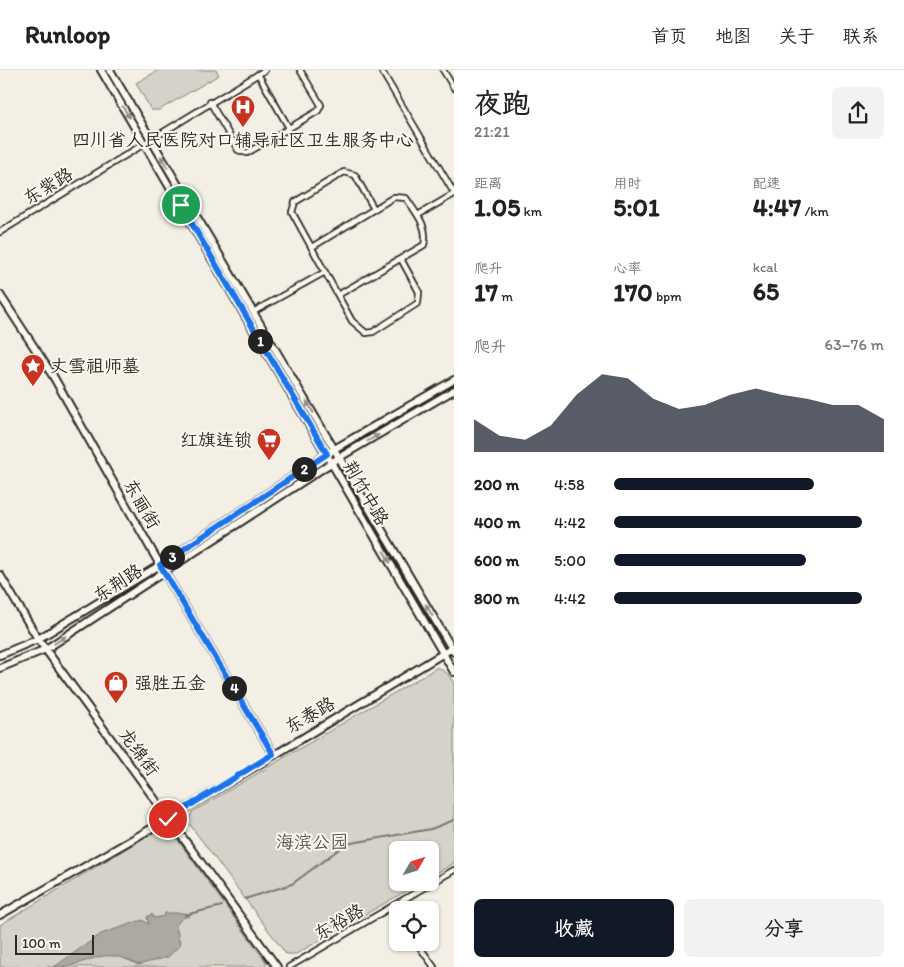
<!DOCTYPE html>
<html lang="zh">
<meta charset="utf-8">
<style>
body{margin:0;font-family:Itim,"LXGW WenKai TC",sans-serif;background:#f2f2f2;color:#222;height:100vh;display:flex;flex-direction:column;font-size:19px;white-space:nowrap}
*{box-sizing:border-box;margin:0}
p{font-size:16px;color:#767676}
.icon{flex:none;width:28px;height:28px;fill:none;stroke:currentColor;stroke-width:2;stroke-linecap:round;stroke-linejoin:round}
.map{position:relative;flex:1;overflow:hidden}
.side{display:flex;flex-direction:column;background:#fff;width:450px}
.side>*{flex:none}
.needle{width:32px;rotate:51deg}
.tools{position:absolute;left:389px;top:771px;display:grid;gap:10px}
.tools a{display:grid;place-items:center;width:50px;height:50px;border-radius:8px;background:#fff;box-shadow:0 1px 4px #0004;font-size:25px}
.scale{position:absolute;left:15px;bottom:12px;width:79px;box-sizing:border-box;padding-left:5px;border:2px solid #2b2b2b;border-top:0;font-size:14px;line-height:18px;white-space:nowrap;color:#2b2b2b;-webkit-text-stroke:4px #fbf7ec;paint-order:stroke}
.pin{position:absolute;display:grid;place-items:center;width:42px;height:42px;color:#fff;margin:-21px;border:2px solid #fff;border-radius:50%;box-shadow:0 1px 5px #0007}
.km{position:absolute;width:25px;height:25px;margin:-12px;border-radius:50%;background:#222;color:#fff;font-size:14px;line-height:25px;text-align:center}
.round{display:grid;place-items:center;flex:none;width:52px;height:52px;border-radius:8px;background:#f2f2f2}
.summary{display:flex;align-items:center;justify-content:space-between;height:85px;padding:0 20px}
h1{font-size:28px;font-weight:700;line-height:38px}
.stats{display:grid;grid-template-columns:repeat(3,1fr);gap:8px;height:85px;padding:5px 20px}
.stats div{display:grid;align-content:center}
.stats b{font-size:25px;font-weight:700}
.stats small{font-size:14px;font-weight:400}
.stats p{font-size:14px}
.chart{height:140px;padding:10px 20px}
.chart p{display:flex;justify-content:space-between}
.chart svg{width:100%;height:90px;margin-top:5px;fill:#111827;opacity:.7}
.primary-button{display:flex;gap:10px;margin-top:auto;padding:10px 20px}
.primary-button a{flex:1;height:58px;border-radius:8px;background:#111827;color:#fff;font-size:20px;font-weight:700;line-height:58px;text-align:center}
.primary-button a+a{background:#f2f2f2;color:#222}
ul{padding:0 20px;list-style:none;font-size:16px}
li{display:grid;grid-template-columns:80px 60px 1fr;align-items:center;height:38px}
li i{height:12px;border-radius:6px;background:#111827}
header{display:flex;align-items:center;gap:30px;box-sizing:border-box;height:70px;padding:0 25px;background:#fff;border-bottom:1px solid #e0e0e0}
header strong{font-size:24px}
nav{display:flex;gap:28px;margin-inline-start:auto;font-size:18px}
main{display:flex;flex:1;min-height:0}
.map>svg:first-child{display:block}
.green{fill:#d5d2c9;stroke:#807e7a}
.water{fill:#aca9a2;stroke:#787772}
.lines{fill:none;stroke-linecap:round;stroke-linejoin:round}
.stream{stroke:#787772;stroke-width:2}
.street-casing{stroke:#2b2b2b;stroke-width:8}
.secondary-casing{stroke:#2b2b2b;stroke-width:10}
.street{stroke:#fbf7ec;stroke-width:4.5}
.secondary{stroke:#fbf7ec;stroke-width:6}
.oneway{fill:#93918c}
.route-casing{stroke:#fff;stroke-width:10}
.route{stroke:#1a73e8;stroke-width:6}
.labels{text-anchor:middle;stroke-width:4;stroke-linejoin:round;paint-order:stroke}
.poi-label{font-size:18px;fill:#2b2b2b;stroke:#fbf7ec;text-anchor:start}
.street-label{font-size:18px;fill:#2b2b2b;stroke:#fbf7ec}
.park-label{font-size:18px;fill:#565552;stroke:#fbf7ec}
</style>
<header>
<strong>Runloop</strong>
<nav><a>首页</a><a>地图</a><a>关于</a><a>联系</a></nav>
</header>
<main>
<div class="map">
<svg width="454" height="897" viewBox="0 0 454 897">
<rect width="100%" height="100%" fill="#f3efe4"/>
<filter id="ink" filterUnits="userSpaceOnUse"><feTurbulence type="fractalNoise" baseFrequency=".02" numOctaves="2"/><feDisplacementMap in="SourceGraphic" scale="10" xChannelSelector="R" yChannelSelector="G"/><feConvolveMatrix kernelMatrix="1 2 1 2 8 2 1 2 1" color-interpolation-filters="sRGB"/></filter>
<g filter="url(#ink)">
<path class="green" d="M159,0H216L219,5L159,40H151L136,13Z
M438,597L449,605L454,614V793L430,807V780H398V812L420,813L296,884H286L188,752L192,742Z
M169,758L266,892L265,897H0V855L158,759Z"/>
<path class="water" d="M165,843H186L190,846L182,848L176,855L180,875L168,887L138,895C100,873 91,897 54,897L101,864L142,850L149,854L147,847L152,844L154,848L164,846Z"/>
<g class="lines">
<path class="stream" d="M245,829L292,814L346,774L431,759L454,750
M185,845L222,836"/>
<defs>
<path id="street" d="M381,0L454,123
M443,0L454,18
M258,4L289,58
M210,32L238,80L247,83L318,41L321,35L300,0
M374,139L355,105L344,102L295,132L292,142L352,251L366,263L373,262L418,233L419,222L401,189
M418,145L454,124
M0,162L265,0
M312,177L394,127L406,128C416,143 429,157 424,175L338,225
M253,242L325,202
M390,838L398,848
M416,872L434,897
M289,897L454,800"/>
<path id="secondary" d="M101,0L454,602
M110,0L454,582
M0,225L53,306L160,495L273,684
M0,505L38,569L277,897
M0,585L38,569L160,495L336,378L454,310
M0,598L46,579L340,387L454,320
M0,845L168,749L454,577"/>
</defs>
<use href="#street" class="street-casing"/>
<use href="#secondary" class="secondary-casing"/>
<use href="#street" class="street"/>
<use href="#secondary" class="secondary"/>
</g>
<defs><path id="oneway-solid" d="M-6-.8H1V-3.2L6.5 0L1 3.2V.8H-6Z" transform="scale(1.25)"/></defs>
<g class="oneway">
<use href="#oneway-solid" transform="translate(126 42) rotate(59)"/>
<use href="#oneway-solid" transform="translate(164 92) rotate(-121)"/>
<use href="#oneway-solid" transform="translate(310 337) rotate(-121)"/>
<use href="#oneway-solid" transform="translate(373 368) rotate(-30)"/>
<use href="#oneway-solid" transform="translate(387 487) rotate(60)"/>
<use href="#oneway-solid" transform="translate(429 540) rotate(-121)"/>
<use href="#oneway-solid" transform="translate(60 570) rotate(-33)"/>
</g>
</g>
<g class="lines" filter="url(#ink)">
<defs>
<path id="route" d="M168,749L273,684L160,495L327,384L181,135"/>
</defs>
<use href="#route" class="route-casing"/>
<use href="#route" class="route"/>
</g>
<defs>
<symbol id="hospital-pin" viewBox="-11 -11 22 30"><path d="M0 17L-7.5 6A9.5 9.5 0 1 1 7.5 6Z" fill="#c8321e" stroke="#fbf7ec"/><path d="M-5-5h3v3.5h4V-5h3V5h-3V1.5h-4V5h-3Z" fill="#fff"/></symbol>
<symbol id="sight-pin" viewBox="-11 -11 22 30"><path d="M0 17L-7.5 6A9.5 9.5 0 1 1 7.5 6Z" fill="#c8321e" stroke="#fbf7ec"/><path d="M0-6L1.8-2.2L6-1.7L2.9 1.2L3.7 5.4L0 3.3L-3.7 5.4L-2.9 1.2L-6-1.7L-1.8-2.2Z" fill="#fff"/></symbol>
<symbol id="supermarket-pin" viewBox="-11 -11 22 30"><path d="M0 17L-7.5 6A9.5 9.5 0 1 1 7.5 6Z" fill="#c8321e" stroke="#fbf7ec"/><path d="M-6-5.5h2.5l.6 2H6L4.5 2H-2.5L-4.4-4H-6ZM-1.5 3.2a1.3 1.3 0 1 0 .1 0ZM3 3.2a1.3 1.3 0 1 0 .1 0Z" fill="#fff"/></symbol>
<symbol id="shop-pin" viewBox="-11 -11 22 30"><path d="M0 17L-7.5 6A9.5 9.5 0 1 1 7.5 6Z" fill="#c8321e" stroke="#fbf7ec"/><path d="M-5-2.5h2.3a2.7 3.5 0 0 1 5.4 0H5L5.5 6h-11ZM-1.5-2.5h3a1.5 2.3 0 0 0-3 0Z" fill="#fff"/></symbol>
</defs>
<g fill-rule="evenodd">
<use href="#hospital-pin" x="229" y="23" width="28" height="38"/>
<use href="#sight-pin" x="19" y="282" width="28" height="38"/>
<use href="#supermarket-pin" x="255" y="356" width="28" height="38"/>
<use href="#shop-pin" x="102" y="599" width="28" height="38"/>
</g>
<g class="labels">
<g class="poi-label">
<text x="243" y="76" text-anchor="middle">四川省人民医院对口辅导社区卫生服务中心</text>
<text x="50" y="302">丈雪祖师墓</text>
<text x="252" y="376" text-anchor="end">红旗连锁</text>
<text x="134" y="619">强胜五金</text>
</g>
<g class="street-label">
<text transform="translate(48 116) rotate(-31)" y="6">东紫路</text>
<text transform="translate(366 423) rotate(60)" y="6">荆竹中路</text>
<text transform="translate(142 434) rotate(60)" y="6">东丽街</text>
<text transform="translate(118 513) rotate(-33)" y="6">东荆路</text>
<text transform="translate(310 645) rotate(-30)" y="6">东泰路</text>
<text transform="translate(139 682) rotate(54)" y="6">龙绵街</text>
<text transform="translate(339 852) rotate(-30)" y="6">东裕路</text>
</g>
<g class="park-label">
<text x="312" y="778">海滨公园</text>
</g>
</g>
</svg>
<div class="tools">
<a><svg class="needle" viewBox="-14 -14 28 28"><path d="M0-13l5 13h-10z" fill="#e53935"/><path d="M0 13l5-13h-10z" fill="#767676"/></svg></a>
<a><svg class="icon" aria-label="locate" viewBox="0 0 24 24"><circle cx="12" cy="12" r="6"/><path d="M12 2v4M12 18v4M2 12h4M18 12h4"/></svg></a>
</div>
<div class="scale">100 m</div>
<div class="pin" style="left:181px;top:135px;background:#1e9e55"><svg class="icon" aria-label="arrive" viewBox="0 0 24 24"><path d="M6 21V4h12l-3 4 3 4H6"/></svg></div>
<div class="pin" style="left:168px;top:749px;background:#d93025"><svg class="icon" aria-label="check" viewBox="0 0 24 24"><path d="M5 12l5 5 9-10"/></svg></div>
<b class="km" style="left:260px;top:271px">1</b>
<b class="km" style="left:304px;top:399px">2</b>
<b class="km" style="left:172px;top:487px">3</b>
<b class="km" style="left:234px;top:618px">4</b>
</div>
<section class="side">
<div class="summary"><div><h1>夜跑</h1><p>21:21</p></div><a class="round"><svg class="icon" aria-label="share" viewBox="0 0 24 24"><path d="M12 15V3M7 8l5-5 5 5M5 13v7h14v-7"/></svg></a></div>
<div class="stats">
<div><p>距离</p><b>1.05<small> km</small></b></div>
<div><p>用时</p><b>5:01</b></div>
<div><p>配速</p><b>4:47<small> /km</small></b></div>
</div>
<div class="stats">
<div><p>爬升</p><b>17<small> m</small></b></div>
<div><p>心率</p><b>170<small> bpm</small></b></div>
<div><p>kcal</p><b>65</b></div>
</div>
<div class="chart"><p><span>爬升</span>63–76 m</p>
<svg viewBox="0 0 160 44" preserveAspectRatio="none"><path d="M0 44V28L10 36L20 38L30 31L40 16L50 6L60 8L70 18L80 23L90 21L100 16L110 13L120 16L130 18L140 21L150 21L160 28V44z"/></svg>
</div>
<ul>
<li><b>200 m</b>4:58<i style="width:74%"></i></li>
<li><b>400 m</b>4:42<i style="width:92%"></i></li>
<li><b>600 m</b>5:00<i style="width:71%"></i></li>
<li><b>800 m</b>4:42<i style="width:92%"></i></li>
</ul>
<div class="primary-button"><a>收藏</a><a>分享</a></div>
</section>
</main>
